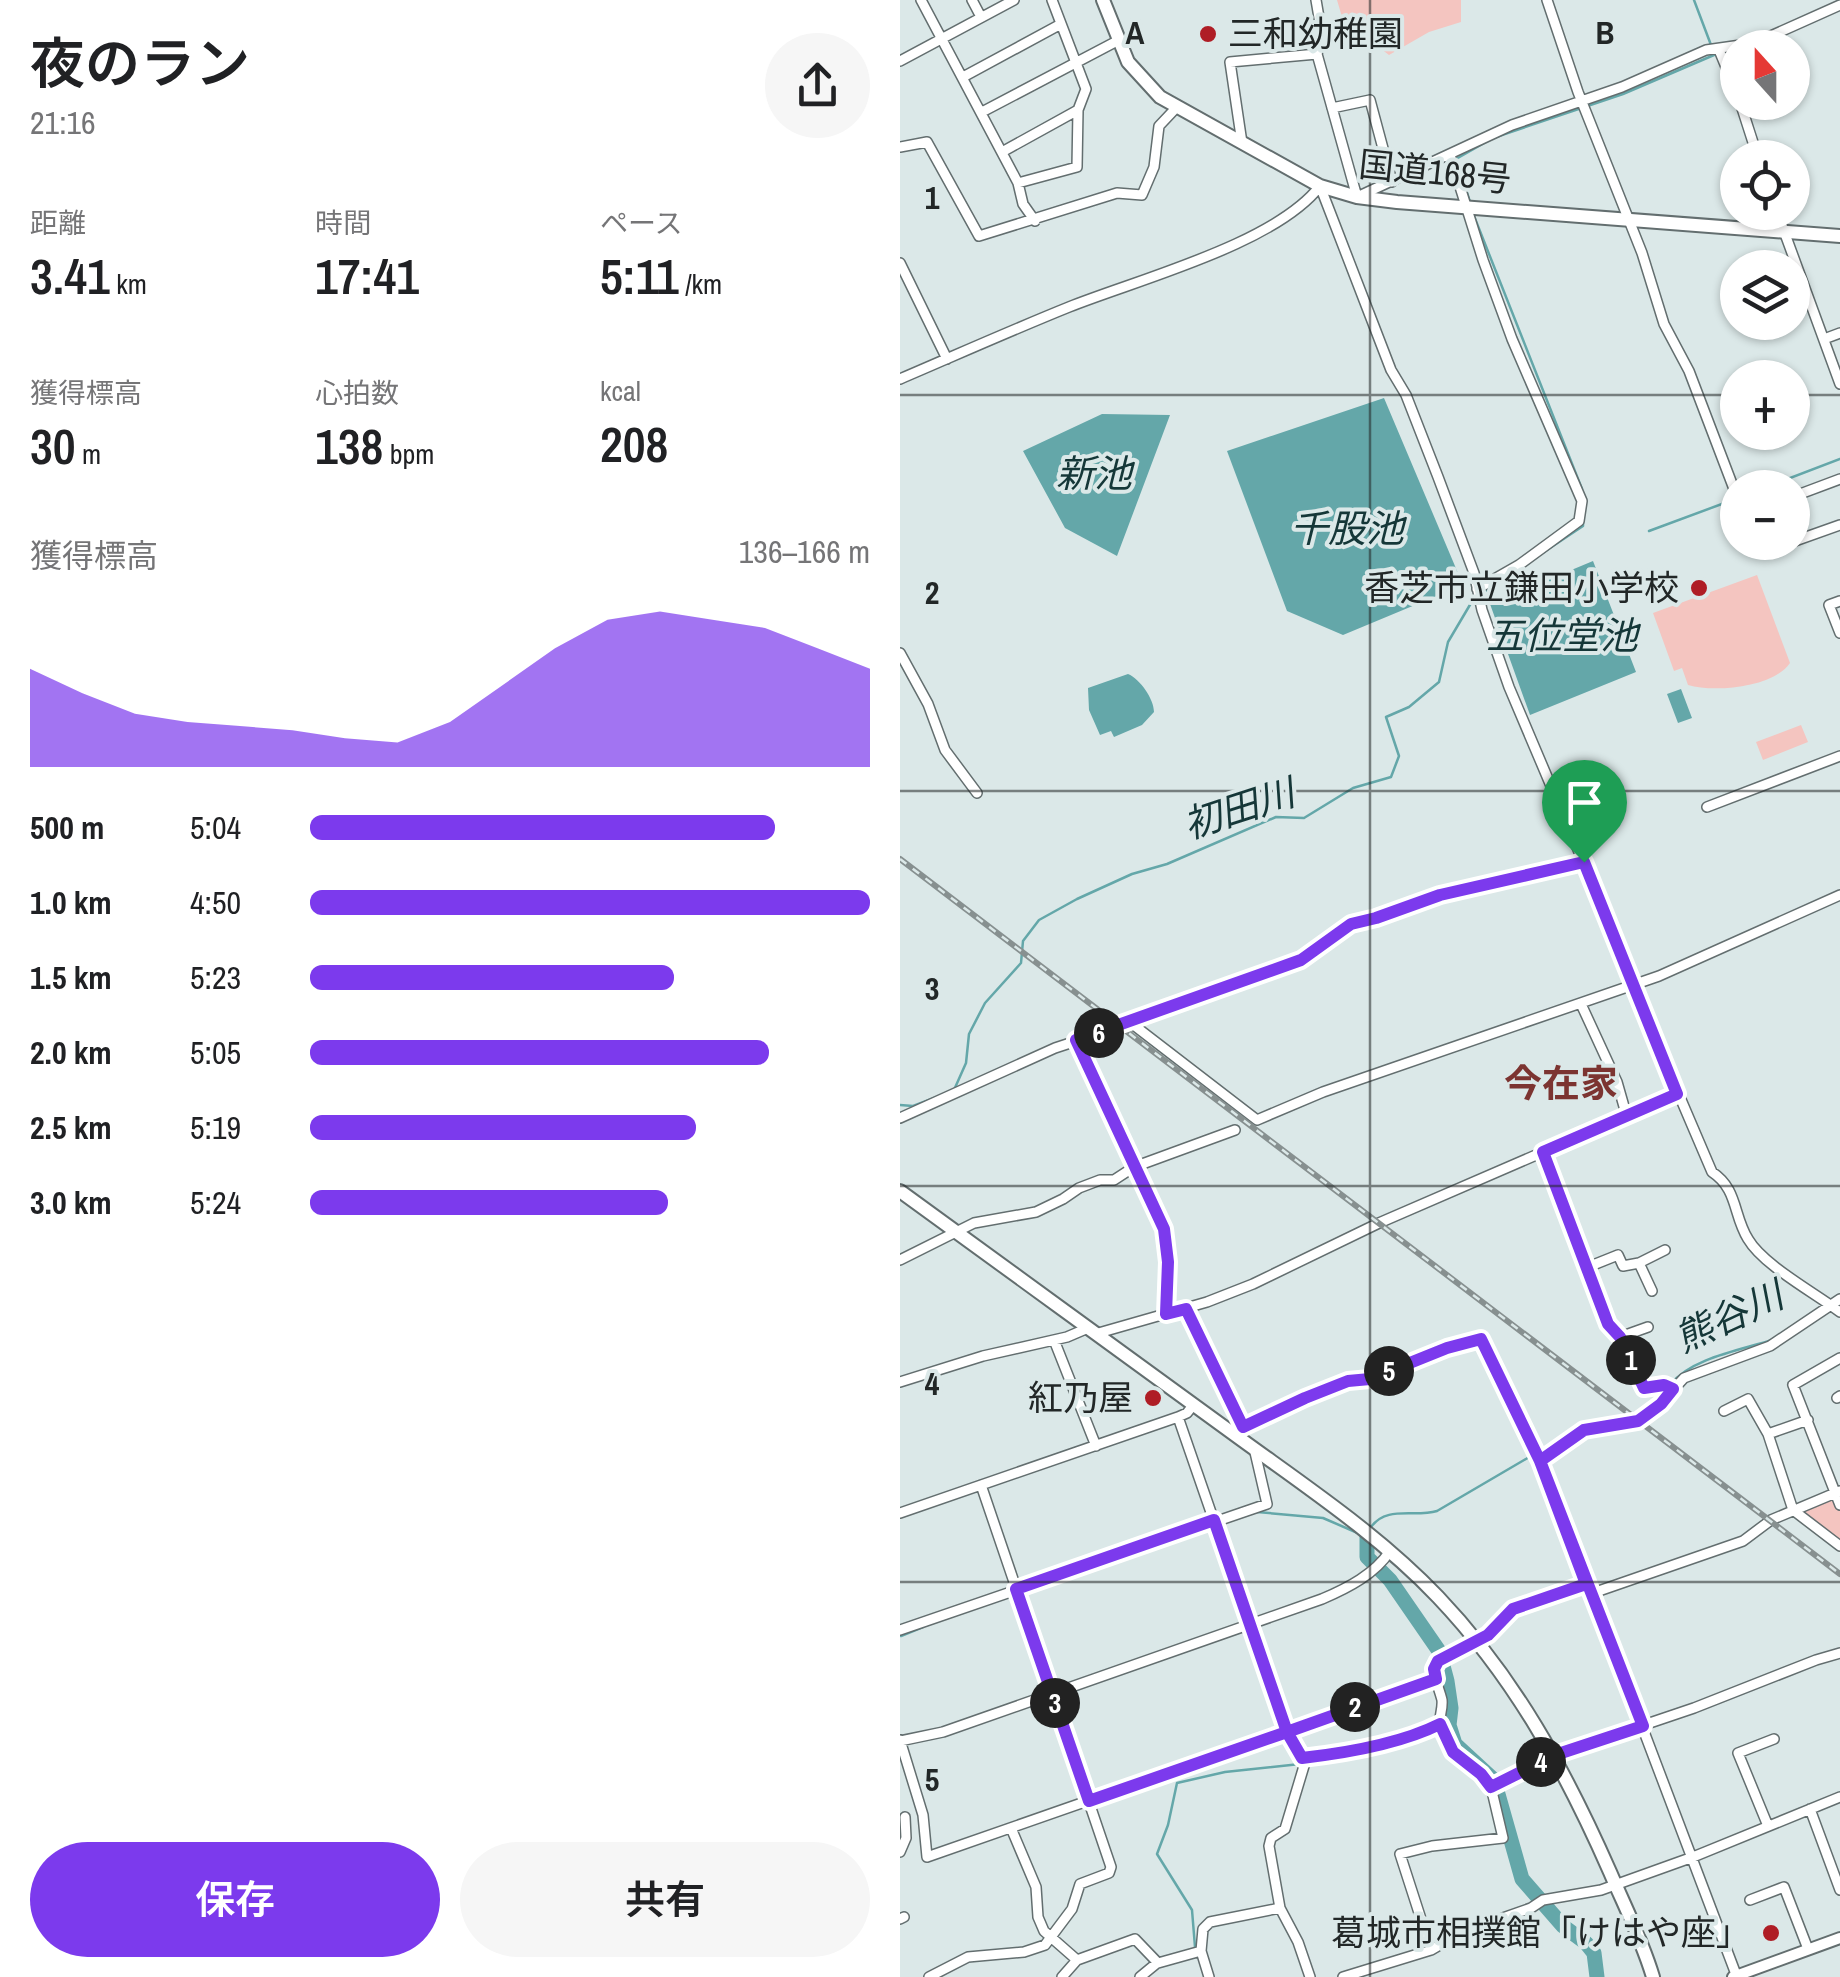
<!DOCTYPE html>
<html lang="ja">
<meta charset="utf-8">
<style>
body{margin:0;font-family:"Archivo Narrow","Noto Sans JP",sans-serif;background:#f6f6f6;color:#202124;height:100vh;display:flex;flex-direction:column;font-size:38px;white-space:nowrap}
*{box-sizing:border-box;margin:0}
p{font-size:32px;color:#757577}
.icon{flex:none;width:55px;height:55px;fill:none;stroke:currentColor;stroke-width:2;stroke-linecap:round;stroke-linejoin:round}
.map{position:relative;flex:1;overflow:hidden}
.drawer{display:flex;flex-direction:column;background:#fff;width:900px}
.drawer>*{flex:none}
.needle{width:65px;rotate:339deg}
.fabs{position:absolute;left:820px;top:30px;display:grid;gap:20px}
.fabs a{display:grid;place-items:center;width:90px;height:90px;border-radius:50%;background:#fff;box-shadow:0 2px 8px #0004;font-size:50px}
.pin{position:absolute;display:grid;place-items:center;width:85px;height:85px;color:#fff;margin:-102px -42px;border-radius:50% 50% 50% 0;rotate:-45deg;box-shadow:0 0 10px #0007}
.pin .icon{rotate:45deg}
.km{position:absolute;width:50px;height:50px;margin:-25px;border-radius:50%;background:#222;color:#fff;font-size:28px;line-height:50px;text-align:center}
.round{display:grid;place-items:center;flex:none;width:105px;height:105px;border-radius:52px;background:#f6f6f6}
.summary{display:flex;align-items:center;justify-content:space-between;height:170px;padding:0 30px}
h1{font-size:55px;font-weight:600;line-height:75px}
.stats{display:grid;grid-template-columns:repeat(3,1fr);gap:15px;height:170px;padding:10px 30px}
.stats div{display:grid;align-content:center}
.stats b{font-size:50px;font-weight:600}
.stats small{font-size:28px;font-weight:400}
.stats p{font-size:28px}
.chart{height:280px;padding:20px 30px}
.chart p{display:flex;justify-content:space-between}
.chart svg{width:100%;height:180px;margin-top:10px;fill:#7c3aed;opacity:.7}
.button{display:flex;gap:20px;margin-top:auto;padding:20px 30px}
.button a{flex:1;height:115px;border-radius:60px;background:#7c3aed;color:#fff;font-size:40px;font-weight:600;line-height:115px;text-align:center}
.button a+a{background:#f6f6f6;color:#202124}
ul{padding:0 30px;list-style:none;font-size:32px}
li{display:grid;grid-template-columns:160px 120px 1fr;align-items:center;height:75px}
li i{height:25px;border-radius:12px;background:#7c3aed}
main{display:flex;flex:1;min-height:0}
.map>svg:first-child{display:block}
.green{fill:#f4c5c0}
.water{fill:#64a7a9}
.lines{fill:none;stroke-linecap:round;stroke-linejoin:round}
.stream{stroke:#64a7a9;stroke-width:2.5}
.river{stroke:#64a7a9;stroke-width:15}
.minor-casing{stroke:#636e6f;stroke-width:12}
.major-casing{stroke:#636e6f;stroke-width:14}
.highway-casing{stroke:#636e6f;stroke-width:16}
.minor{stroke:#fff;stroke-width:9}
.major{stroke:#fff;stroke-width:10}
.highway{stroke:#fff;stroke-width:12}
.rail-casing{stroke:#879090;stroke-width:6}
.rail{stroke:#dbe8e8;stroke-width:2.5;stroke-dasharray:8;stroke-linecap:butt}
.route-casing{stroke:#fff;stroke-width:20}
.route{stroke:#7c3aed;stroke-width:12}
.grid{fill:none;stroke:#222727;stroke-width:2.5;stroke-opacity:0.55}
.poi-dot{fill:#af1d25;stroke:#dbe8e8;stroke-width:4}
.labels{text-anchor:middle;stroke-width:8;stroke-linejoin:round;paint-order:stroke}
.poi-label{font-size:35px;fill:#222727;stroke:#dbe8e8;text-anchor:end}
.street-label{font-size:35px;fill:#222727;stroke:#dbe8e8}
.water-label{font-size:38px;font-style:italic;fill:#153738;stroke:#dbe8e8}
.neighbourhood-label{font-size:38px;font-weight:bold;fill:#7c3431;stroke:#dbe8e8}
.grid-label{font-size:32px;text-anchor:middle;font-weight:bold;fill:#222727;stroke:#dbe8e8;stroke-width:8;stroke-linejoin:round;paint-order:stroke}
</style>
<main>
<section class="drawer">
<div class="summary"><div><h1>夜のラン</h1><p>21:16</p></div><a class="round"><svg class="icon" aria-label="share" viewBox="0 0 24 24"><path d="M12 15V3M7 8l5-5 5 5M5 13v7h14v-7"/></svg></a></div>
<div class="stats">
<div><p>距離</p><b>3.41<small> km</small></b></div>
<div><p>時間</p><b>17:41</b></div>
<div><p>ペース</p><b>5:11<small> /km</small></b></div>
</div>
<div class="stats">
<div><p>獲得標高</p><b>30<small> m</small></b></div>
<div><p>心拍数</p><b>138<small> bpm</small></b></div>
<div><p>kcal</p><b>208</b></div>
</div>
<div class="chart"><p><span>獲得標高</span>136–166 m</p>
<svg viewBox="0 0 160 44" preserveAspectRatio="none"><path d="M0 44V20L10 26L20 31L30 33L40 34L50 35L60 37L70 38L80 33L90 24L100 15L110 8L120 6L130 8L140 10L150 15L160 20V44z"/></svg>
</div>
<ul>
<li><b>500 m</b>5:04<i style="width:83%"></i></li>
<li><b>1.0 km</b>4:50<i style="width:100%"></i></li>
<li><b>1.5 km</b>5:23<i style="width:65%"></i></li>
<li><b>2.0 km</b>5:05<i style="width:82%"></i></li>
<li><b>2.5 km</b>5:19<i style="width:69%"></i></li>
<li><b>3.0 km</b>5:24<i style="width:64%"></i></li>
</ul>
<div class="button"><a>保存</a><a>共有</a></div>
</section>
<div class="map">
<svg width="940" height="1977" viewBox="0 0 940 1977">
<rect width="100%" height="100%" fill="#dbe8e8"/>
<path class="green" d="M437,0H561V22L529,32L489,55L476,45L449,41Z
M857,575L890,663C874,687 815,693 788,685L782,668L774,671L753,613Z
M901,725L908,742L863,760L856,742Z
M934,1497L940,1511V1542L904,1516L906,1511Z"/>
<path class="water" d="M484,398L563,585L443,635L387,611L327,451Z
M202,414L270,415L217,556L165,528L123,451Z
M693,561L736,672L630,715L590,604Z
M228,674C240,679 254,699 254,712L242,725L214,737L211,731L200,735L189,710L188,688Z
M781,689L792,718L778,723L767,694Z"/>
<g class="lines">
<path class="stream" d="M794,0L811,45
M570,202L556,159L593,138L723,94L814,55
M574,216L682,489
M864,488L940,459
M749,531L838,498
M581,594L683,526V522
M54,1090L66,1063L69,1034L85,1003L121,963L123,941L139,920L177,899L232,874L267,864L376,817L404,818L453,788L491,777L499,756L486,717L509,707L539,682L548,642L574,598
M0,1105L13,1106L37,1097
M771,1384C792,1358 841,1350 872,1340
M725,1419L753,1406
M690,1425L712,1421
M669,1436L682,1427
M638,1452L654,1446
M357,1512L423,1518L460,1534
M471,1527C487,1505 514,1518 537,1511L631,1456
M1,1636L23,1627
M500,1744L531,1735L549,1725
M407,1762L468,1752
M295,1947L292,1910L257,1854L268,1825L277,1783L325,1772L400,1764"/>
<path class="river" d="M467,1537V1557L490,1580L539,1651L547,1681L551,1708L549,1725L555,1744L594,1780L622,1879L663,1926L686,1943L694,1953L697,1977"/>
<defs>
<path id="minor" d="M21,0L118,183L123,204L135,221
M72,0L81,17
M416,0L422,35L417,54L457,197L612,125L722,87L806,50L855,43L940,5
M647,0L678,92L742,253L764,324L789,371L834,489L848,484L853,488
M819,50L838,96
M0,61L114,0
M63,77L161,24
M840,102L858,158
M432,108L470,100L492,182
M82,112L219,40
M342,143L330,62L417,54
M0,147L27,142L79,236L217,193L242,195L254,167L259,126L276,108
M102,152L178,110
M550,155L583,260L612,339L682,501L679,521L619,565L577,589
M118,183L177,167L178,110L186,89L152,0
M420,186L491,370L506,395L538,477L574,573L582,610L609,687L735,984
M877,212L940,384
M0,263L47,359
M924,339L940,333
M0,379C56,355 112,330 169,307C239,279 375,244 420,186
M892,497L940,479
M892,542L940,525
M940,601L929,605L940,633
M0,653L28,704L45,750L77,793
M807,807L940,756
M732,985L812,1172C838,1189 833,1215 848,1239C863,1265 915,1293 940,1312
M681,1004L717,1082L727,1117
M231,1023L401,960L451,924L540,895L684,862
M176,1040L264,1229L268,1261L266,1314
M0,1118L155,1048L231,1023L357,1120L423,1092L759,976L940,895
M643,1152L709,1324L720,1337L744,1388L764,1385L773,1389
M0,1260L74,1223L136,1212L163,1199L179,1188L200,1180H214L234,1167L335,1130
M688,1267L718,1255L723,1266L739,1263
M752,1291L739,1263L765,1250
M286,1309L343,1427
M195,1334L307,1302L353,1284L479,1223L777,1094
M720,1337L748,1327
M154,1340L196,1446
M940,1358L893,1385L940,1505
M0,1382L83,1356L167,1337L188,1328
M937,1398L940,1396
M824,1411L848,1399L868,1434L893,1510L940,1546
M278,1417L387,1732L404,1766L385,1829L371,1838L369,1846L380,1908L398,1942L410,1977
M331,1432C358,1422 383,1407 409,1396C430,1387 449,1384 470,1379C507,1369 542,1349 581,1339L640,1461L660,1510L837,1977
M868,1434L908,1420
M640,1461L684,1430L738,1421L751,1414L784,1378L870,1346L940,1299
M0,1513L278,1417L287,1413L294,1404
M690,1594L843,1541L871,1520L940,1491
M0,1630L367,1504L354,1448
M0,1740L23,1815L27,1857L537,1679
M0,1741L43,1732L422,1599C448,1588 475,1574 490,1551
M402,1757C446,1753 501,1744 540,1724
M591,1787C576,1766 544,1752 540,1724C539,1716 543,1709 542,1700C539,1687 531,1674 537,1661L588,1635L613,1609L686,1584
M910,1809L940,1890
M868,1826L838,1753L874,1739
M111,1828L136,1887L138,1917L144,1931L177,1960
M0,1852L6,1838L5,1817
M850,1900L884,1887L908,1949
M0,1919L4,1917
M531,1950L500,1854L532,1846L603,1838L591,1787L655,1755L794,1708L916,1660L940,1653
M301,1951L309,1977
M29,1977L68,1957L124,1952L145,1945L172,1909L180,1884L209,1873L211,1867L81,1485
M162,1977L177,1960L235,1939L258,1963L301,1951L303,1929L310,1922L380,1908
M240,1977L257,1963
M443,1977L531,1950L560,1933L631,1908L643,1900L701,1890L793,1857L940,1797"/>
<path id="major" d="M833,1977L940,1938"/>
<path id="highway" d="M203,0L228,62L260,97L420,186L457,197L497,202L940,236
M0,1191C110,1272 221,1351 331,1432C402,1484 477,1533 538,1597C615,1678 665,1770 710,1872C725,1907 742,1940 753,1977"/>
</defs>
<use href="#minor" class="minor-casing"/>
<use href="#major" class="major-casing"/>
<use href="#highway" class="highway-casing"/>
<use href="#minor" class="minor"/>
<use href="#major" class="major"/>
<use href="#highway" class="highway"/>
<defs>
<path id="rail" d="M0,859L940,1574"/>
</defs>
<use href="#rail" class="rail-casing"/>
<use href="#rail" class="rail"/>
</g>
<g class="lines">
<defs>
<path id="route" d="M684,862L777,1094L643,1152L708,1324L720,1337L744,1388L764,1385L773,1389L761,1404L738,1421L684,1430L640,1461L686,1584L613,1609L588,1635L538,1661L534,1669L536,1679L387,1732L314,1520L116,1589L189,1801L387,1732L402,1758C446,1753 500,1744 540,1724L553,1752L581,1774L591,1787L655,1755L743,1726L640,1461L581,1339L547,1348L470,1379L448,1381L405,1398L343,1427L286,1309L266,1314L268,1262L264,1229L176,1040L401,960L451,924L476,918L540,895L684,862"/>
</defs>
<use href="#route" class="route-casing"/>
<use href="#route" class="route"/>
</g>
<path class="grid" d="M470,0V1977M0,395H838M892,395H940M0,791H940M0,1186H940M0,1582H940"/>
<g class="poi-dot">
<circle cx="308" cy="34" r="10"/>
<circle cx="799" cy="588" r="10"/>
<circle cx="253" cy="1398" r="10"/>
<circle cx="871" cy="1933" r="10"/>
</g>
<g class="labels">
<g class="poi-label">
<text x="328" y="46" text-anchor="start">三和幼稚園</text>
<text x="779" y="600">香芝市立鎌田小学校</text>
<text x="233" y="1410">紅乃屋</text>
<text x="851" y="1945">葛城市相撲館「けはや座」</text>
</g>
<g class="street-label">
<text transform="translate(535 172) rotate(6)" y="12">国道168号</text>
</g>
<g class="water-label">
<text x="194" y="487">新池</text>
<text x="447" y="542">千股池</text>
<text x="662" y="649">五位堂池</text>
<text transform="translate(339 809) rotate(-18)" y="13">初田川</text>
<text transform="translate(829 1317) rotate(-25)" y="13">熊谷川</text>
</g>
<g class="neighbourhood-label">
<text x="661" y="1097">今在家</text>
</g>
</g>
<g class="grid-label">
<text x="235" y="44">A</text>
<text x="705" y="44">B</text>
<text x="32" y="209">1</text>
<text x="32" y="604">2</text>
<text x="32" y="1000">3</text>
<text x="32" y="1395">4</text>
<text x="32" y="1791">5</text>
</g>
</svg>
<div class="fabs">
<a><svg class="needle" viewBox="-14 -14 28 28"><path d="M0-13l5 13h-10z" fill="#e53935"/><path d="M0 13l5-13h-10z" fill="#757577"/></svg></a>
<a><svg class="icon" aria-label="locate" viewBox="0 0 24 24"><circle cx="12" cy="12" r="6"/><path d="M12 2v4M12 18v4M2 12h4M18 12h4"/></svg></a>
<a><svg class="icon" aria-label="layers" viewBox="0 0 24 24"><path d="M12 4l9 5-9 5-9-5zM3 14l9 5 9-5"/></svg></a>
<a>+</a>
<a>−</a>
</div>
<div class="pin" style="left:684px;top:862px;background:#1e9e55"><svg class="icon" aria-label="arrive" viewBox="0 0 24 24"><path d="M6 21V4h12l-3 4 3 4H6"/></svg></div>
<b class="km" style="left:731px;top:1360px">1</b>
<b class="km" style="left:455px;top:1707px">2</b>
<b class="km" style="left:155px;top:1703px">3</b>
<b class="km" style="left:641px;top:1762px">4</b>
<b class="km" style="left:489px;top:1371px">5</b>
<b class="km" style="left:199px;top:1033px">6</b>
</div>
</main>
